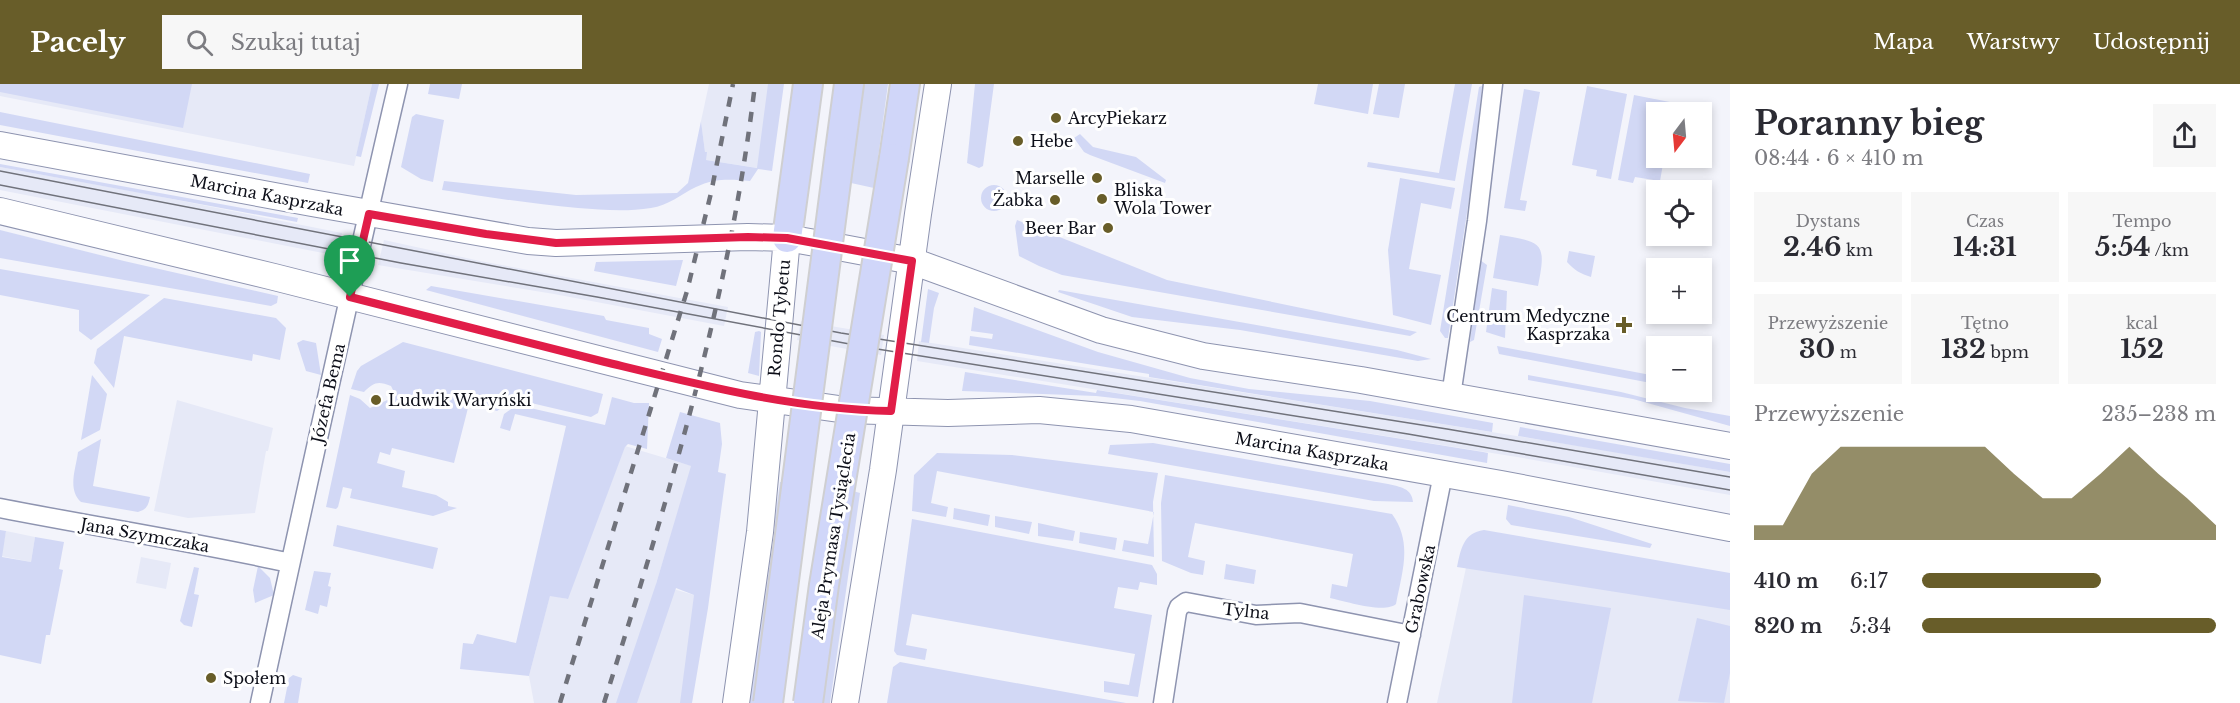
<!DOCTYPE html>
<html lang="pl">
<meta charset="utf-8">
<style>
body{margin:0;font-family:"Libre Baskerville",serif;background:#f7f7f7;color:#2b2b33;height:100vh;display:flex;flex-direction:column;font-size:22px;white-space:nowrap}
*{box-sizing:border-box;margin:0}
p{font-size:20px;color:#7c7c81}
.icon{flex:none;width:33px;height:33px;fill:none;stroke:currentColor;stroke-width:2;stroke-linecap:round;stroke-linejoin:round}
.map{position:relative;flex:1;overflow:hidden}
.side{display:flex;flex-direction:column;background:#fff;width:510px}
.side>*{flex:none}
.needle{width:39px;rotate:196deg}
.buttons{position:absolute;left:1646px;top:18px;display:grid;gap:12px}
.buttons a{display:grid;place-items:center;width:66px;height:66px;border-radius:0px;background:#fff;box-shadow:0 3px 9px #0003;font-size:30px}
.pin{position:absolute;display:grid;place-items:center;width:51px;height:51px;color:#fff;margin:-62px -26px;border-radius:50% 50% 50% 0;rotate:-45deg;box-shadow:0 0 6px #0007}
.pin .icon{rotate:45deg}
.round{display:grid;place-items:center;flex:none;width:63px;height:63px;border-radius:0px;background:#f7f7f7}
.overview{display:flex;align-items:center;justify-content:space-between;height:102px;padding:0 24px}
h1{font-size:33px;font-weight:700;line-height:45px}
.stats{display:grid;grid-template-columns:repeat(3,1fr);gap:9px;height:102px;padding:6px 24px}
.stats div{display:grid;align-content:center;border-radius:0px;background:#f7f7f7;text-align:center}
.stats b{font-size:26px;font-weight:700}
.stats small{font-size:16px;font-weight:400}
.stats p{font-size:16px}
.chart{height:168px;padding:12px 24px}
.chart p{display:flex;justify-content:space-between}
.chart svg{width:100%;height:108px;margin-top:6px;fill:#685d29;opacity:.7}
ul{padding:0 24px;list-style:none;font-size:20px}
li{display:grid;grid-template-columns:96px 72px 1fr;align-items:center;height:45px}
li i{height:15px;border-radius:8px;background:#685d29}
header{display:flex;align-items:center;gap:36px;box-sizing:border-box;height:84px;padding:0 30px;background:#685d29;color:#fff}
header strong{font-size:28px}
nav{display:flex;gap:33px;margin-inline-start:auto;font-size:21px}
.search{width:420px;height:54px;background:#f7f7f7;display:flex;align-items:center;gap:15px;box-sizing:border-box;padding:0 21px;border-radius:0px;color:#7c7c81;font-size:22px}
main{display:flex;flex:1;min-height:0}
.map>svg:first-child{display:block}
.built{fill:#e6e9f7}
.green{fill:#d2d8f5}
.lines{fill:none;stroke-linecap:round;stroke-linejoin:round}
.street-casing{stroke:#8e94b0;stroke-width:21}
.secondary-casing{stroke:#8e94b0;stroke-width:28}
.primary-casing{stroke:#cfcfd1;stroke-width:32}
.street{stroke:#fff;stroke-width:18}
.secondary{stroke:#fff;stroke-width:26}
.primary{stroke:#d0d6f9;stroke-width:28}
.tram{stroke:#70727b;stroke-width:1.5}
.rail{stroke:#70727b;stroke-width:4.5;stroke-dasharray:10 10;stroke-linecap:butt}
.primary-bridge-casing{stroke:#cfcfd1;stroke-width:32;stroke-linecap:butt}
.primary-bridge{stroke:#d0d6f9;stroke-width:28}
.route-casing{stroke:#fff;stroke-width:12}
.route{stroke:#e11d48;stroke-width:8}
.poi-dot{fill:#685d29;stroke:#fff;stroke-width:2}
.labels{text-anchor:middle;stroke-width:6;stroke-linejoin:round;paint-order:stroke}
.poi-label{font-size:16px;fill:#0d0f19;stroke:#fff;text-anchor:start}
.street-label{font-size:16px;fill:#0d0f19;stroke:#fff}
</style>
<header>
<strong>Pacely</strong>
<div class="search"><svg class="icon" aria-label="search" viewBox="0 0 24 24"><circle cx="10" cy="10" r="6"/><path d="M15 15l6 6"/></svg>Szukaj tutaj</div>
<nav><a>Mapa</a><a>Warstwy</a><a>Udostępnij</a></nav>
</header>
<main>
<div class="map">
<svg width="1730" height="619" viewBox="0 0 1730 619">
<rect width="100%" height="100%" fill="#f3f4fb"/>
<path class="built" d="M0,0H372L354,82L0,12Z
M709,0H769L758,84L706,76L701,37Z
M0,83L147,110L342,149L337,172L323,169L0,106Z
M384,156L480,177L728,223L724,242L554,210L378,181Z
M801,237L884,251L881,271L797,256Z
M919,257L1604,366L1730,388V411L1517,373L917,277Z
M177,316L273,344L268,367H266L255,429L188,434L154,427Z
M625,362L692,382L656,500L694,511L692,619H534L529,592L550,511L567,515Z
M6,447L35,453L31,478L1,472Z
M141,473L171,479L166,505L136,499Z
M1467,479L1730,525V619H1437Z"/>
<path class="green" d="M0,0H192L183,44L0,8Z
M372,0H379L361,73L356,72Z
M430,0H462L459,15L428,10Z
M768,0H784L772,87L758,85L750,97C731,95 714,94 696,103C681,110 668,122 651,124C626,128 603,126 578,124C532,120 488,113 442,106L444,97L576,111L677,109L688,99L701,37L705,68H707L706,76L757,84Z
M864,0H888L874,104L851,99Z
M975,0H994L983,82L979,84L967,79Z
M1318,0H1373L1368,30L1314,20Z
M1379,0H1405L1399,34L1373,30Z
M1455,0H1472L1455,97L1367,83L1368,78L1439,89Z
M1482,2L1473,89L1448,254H1445L1440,247L1479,3Z
M1587,2L1627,10L1611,95L1596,92L1597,86L1572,81Z
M1524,5L1540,8L1520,116L1527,117L1525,127L1504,124Z
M1634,11L1675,19L1673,28H1656V74H1664L1660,97L1635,93L1633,99L1618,96Z
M0,28L310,90L308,99L0,41Z
M416,30L444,36L433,98L421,95L401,83L412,33Z
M1080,50L1093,63L1136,73L1166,96L1165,99L1090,71L1084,68L1074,54Z
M0,80L298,134L297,138L0,83Z
M1400,94L1455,104L1451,125L1421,119L1409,185L1441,191L1431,241L1393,231L1388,166Z
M981 114a13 13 0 1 1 26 0a13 13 0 1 1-26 0Z
M1017,136L1167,196L1417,248L1410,252L1062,191L1039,182L1019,172L1015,142Z
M0,146L124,177L278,212L277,219L271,222L0,174Z
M1500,151C1542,158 1547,158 1538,202L1493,194Z
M1569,167L1595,172L1591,193C1581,190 1574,186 1567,178Z
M683,176L676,202L594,187L596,178Z
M1480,176L1487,181L1474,256L1470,258Z
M0,185L150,211L91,256L79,247V226L0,211Z
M431,202L604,232L606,236L649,244V250L662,255L658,268L426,206Z
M1492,204L1507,207L1505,254L1486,248Z
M928,205L939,209L934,224L929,259L921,258Z
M1059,206L1397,266L1431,275L1418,277L1240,246L1132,233L1058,208Z
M164,214L276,234L286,244L280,276L253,270L252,277L124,252L114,304L94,279L97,265Z
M974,223L1098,268L1190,294L1249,305L1370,317L1493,339L1492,348L1149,293V290L969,261L970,252L992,255L993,250L971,247Z
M759,247L761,248L759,292L748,289L755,248Z
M303,256L316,259L321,291L306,287L297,259Z
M403,258L603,310L598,329L591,333L514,315L497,327L469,320L454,379L392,364L390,371L380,368L377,379L405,387L402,403L436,411L448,418V422L457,424L433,432L350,414L352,405L343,403L338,423L336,425L326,423L350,311L360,315L370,324L396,312L391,302C378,297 374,298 364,308L351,305L357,287L361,282Z
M1497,262L1656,292V300L1499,270Z
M965,288L1096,309L1097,306L1483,368L1488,369L1487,379L1140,317L1096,312L962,307Z
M92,291L107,310L100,346L81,356Z
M1528,291L1621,308L1685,324L1730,332V342L1633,315L1528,296Z
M612,313L634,319H649L647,365L628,360L625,363L568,515L550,512L529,592L460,585L463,559L473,560L477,550L516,559L566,342L515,330L510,347L500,344L504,330L517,321L605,341Z
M680,328L720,339L722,360L718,388L726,390L708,524L692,619H680L694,511L676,504L637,619H616L656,500L691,382L666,374Z
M1520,343L1730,380V388L1518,352Z
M101,355L93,402L150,413C148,422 147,425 138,428L81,418C67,405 76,385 78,368Z
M1153,359L1388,400C1400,403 1412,404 1413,418L1374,417L1108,370L1110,361Z
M937,369L1012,371L1158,389L1153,418L1154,473L1122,467L1124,456L1148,460L1154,428L937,387L931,419L948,423L946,433L912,427L914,391Z
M1165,391L1392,430C1413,459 1402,488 1396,520C1385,530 1344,517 1330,514L1332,500L1347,503L1353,470L1195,439L1188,473L1205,477L1203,491L1191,489L1162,477L1161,419Z
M780,398H784L754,619H749Z
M853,407L860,409L830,619H822Z
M1508,421L1569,433L1652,460L1650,464L1511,441L1506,435Z
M954,424L990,431L988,442L953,435Z
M995,432L1032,438L1029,450L995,443Z
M912,435L1152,481L1157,490V501L1140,498L1138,506L1118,503L1114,524L1152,531L1138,613L1104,608V597L1129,601L1135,570L912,530L906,561L927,565L925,576L897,571L894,567Z
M1038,439L1075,447L1073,457L1038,452Z
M337,441L438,464L433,485L333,462Z
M0,446L6,447L2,473L31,478L35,453L64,458L59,485L63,486L50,551H46L41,580L0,571Z
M1484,446L1730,489V526L1457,483C1461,465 1463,449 1484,446Z
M1080,448L1117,454L1115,466L1079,459Z
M1226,480L1256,486L1254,500L1224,495Z
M258,482L270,494L274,511L255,519L253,506Z
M194,483L199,484L194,510L199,511L192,543L184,541L180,537Z
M314,487L331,489L328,502L331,503L327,523L320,521L318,530L305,526Z
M1524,511L1611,524L1592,619H1512Z
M1697,534L1730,542V589L1724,619L1678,617Z
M900,578L1126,619H887L893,583Z
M293,591L302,594L298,619H284L289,594Z"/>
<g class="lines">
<defs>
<path id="street" d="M1451,312L1477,137L1493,0
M0,424C97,443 194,458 290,479
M260,619C305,412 350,206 398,0
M1163,619L1177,528L1179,523L1186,518L1256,531L1300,529L1411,551
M1397,619L1443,390"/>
<path id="secondary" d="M0,61L312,119L528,157L556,159L748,153L787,154L838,163L912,177L1101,246L1203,272L1361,296L1730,362
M0,127L274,193L740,311L846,326L948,329L1039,326L1131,335L1501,400L1730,444
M736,619L760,448L787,154
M845,619L883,386L918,130L938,0"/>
<path id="primary" d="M840,67L849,0
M894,74L905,0
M787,154L808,0"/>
</defs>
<use href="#street" class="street-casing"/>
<use href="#secondary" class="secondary-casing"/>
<use href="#primary" class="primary-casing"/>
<use href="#street" class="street"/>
<use href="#secondary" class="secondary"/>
<use href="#primary" class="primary"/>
<path class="tram" d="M0,87L841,249L1447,345L1730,393
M0,101L401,179L597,213L871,264L1408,350L1730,406"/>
<path class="rail" d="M560,619L687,207L711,109L733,0
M604,619C668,415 730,213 755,0"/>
<defs>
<path id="primary-bridge" d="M768,619L840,67
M808,619L824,501L894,74"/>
</defs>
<use href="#primary-bridge" class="primary-bridge-casing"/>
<use href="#primary-bridge" class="primary-bridge"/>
</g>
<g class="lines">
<defs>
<path id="route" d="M369,130L486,150L556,159L748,153L787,154L912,177L891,327C793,325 700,301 605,278C520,256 435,235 350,213Z"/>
</defs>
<use href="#route" class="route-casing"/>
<use href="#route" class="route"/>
</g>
<g class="poi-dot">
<circle cx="1056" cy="34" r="6"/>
<circle cx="1018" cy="57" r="6"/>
<circle cx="1097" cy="94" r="6"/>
<circle cx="1102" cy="115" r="6"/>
<circle cx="1055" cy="116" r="6"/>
<circle cx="1108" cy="144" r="6"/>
<path d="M1621 232h6v6h6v6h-6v6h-6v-6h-6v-6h6z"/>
<circle cx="376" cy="316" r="6"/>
<circle cx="211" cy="594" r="6"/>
</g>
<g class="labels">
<g class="poi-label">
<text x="1068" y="40">ArcyPiekarz</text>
<text x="1030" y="63">Hebe</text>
<text x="1085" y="100" text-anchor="end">Marselle</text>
<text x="1114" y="112">Bliska<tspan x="1114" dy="18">Wola Tower</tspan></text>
<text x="1043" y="122" text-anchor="end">Żabka</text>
<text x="1096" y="150" text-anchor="end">Beer Bar</text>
<text x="1610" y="238" text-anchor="end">Centrum Medyczne<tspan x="1610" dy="18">Kasprzaka</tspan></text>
<text x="388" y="322">Ludwik Waryński</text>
<text x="223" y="600">Społem</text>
</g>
<g class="street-label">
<text transform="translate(267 111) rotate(11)" y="6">Marcina Kasprzaka</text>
<text transform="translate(779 234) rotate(-85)" y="6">Rondo Tybetu</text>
<text transform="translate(328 309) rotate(-77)" y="6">Józefa Bema</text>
<text transform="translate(1312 367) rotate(10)" y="6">Marcina Kasprzaka</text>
<text transform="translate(145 451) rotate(10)" y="6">Jana Szymczaka</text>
<text transform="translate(833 452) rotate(-81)" y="6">Aleja Prymasa Tysiąclecia</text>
<text transform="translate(1420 505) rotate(-78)" y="6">Grabowska</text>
<text transform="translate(1246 527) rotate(6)" y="6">Tylna</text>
</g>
</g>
</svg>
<div class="buttons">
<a><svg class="needle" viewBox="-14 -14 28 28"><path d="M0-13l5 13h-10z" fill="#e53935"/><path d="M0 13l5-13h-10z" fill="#7c7c81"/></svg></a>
<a><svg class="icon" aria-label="locate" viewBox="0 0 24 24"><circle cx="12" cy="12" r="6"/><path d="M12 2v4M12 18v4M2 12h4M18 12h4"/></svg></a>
<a>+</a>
<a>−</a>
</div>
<div class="pin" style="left:350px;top:213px;background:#1e9e55"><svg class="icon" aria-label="arrive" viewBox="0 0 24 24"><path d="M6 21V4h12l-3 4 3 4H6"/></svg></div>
</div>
<section class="side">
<div class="overview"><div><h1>Poranny bieg</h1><p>08:44 · 6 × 410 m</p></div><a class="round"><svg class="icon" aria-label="share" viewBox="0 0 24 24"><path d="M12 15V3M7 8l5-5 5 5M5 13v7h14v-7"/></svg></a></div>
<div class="stats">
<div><p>Dystans</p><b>2.46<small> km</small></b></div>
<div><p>Czas</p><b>14:31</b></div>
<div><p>Tempo</p><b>5:54<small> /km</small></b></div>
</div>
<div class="stats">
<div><p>Przewyższenie</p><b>30<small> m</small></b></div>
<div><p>Tętno</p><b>132<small> bpm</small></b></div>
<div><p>kcal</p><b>152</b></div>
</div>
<div class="chart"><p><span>Przewyższenie</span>235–238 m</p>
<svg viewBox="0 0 160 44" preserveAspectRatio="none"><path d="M0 44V38L10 38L20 17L30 6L40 6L50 6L60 6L70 6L80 6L90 17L100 27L110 27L120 17L130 6L140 17L150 27L160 38V44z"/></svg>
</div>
<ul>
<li><b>410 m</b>6:17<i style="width:61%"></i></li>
<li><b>820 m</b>5:34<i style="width:100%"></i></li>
</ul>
</section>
</main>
